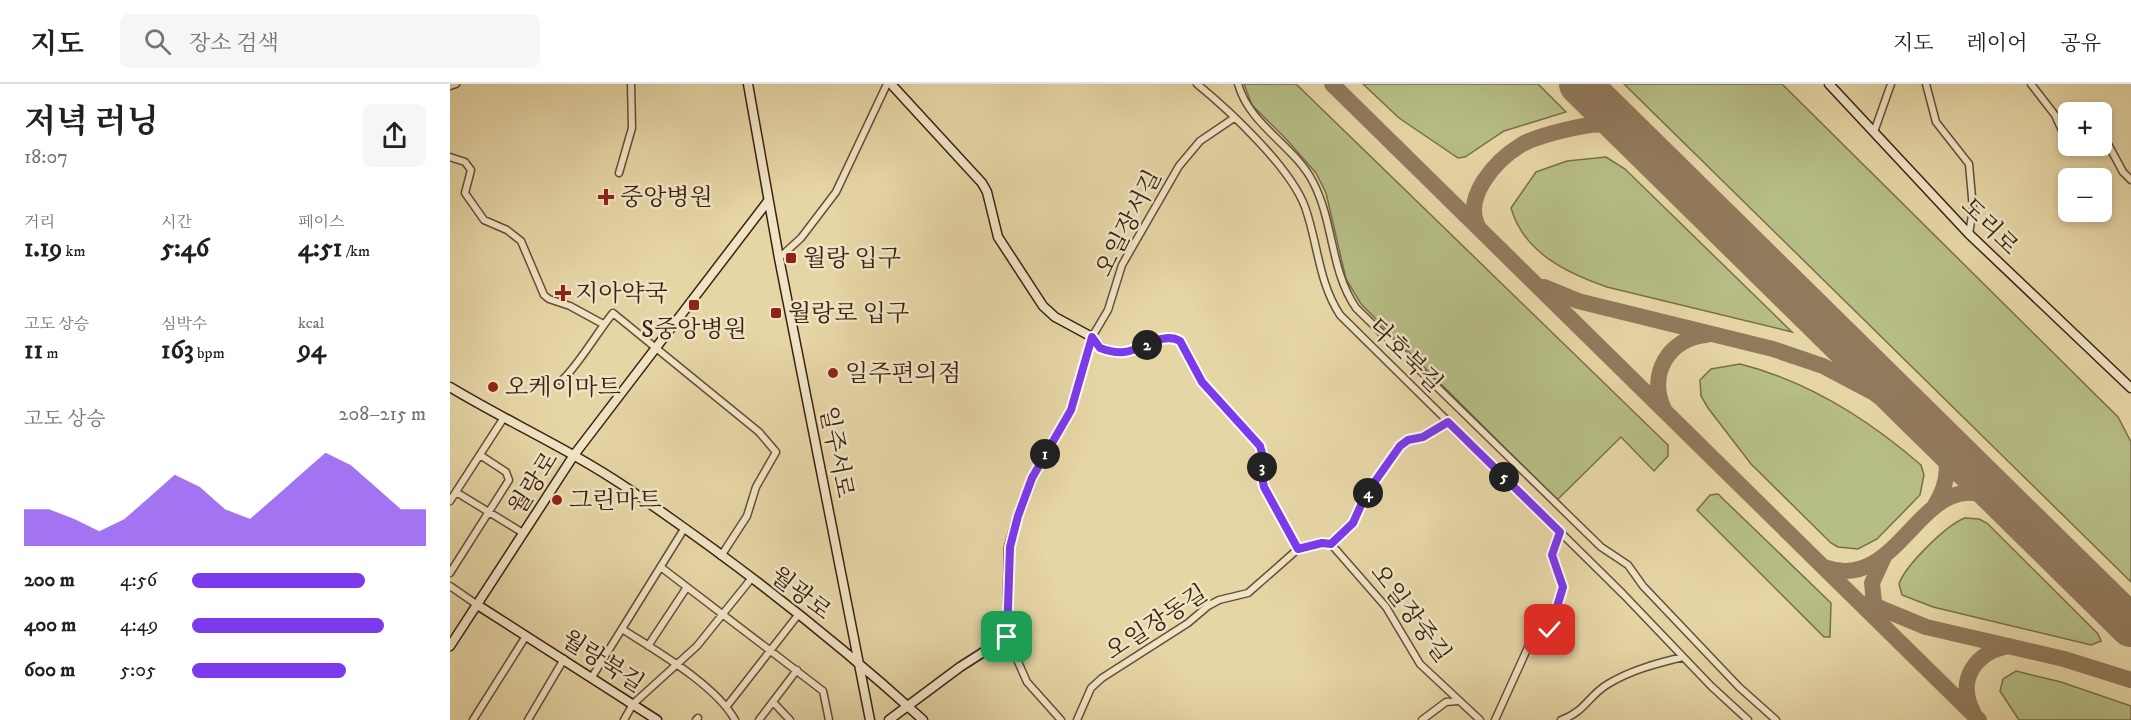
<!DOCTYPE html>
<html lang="ko">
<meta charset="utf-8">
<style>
body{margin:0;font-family:"IM FELL DW Pica","Noto Serif KR",serif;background:#f6f6f6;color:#202124;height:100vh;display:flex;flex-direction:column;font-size:22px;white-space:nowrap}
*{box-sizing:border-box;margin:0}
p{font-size:20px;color:#757577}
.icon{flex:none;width:33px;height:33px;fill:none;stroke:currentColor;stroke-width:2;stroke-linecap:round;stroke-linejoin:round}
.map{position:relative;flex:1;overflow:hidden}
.sheet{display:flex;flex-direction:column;background:#fff;width:450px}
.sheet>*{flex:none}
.tools{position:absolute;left:1608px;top:18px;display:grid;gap:12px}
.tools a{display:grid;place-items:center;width:54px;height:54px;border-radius:9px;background:#fff;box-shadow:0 3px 9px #0003;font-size:30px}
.pin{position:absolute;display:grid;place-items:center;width:51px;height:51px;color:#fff;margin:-26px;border-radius:12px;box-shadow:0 3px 9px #0006}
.km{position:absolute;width:30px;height:30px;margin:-15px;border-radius:50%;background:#222;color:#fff;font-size:16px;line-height:30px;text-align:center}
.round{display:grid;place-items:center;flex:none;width:63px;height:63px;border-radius:9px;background:#f6f6f6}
.head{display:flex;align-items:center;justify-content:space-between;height:102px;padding:0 24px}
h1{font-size:33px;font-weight:700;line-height:45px}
.metrics{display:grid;grid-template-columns:repeat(3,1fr);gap:9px;height:102px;padding:6px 24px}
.metrics div{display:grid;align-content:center}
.metrics b{font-size:26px;font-weight:700}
.metrics small{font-size:16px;font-weight:400}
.metrics p{font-size:16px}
.chart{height:168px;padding:12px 24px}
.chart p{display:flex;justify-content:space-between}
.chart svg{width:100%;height:108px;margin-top:6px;fill:#7c3aed;opacity:.7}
ul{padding:0 24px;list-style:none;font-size:20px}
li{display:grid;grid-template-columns:96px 72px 1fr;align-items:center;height:45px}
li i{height:15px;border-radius:8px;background:#7c3aed}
header{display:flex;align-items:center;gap:36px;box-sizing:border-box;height:84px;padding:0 30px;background:#fff;border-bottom:2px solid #e0e0e0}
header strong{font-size:28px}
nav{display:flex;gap:33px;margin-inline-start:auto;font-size:21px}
.search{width:420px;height:54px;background:#f6f6f6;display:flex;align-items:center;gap:15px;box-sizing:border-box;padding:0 21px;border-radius:9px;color:#757577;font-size:22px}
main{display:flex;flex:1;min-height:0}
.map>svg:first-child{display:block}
.green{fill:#b6bd85;stroke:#796e4c;stroke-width:1.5}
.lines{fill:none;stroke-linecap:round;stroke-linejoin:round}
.taxiway{stroke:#917a5c;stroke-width:16}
.runway{stroke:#917a5c;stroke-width:42}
.street-casing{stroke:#664d38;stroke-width:9}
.secondary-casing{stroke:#3c2013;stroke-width:11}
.street{stroke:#efe4c4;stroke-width:6}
.secondary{stroke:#efe4c4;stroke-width:8}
.route-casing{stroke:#fff;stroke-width:12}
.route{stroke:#7c3aed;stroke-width:8}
.poi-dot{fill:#8f2418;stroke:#efe4c4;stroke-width:2}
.labels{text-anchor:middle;stroke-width:5;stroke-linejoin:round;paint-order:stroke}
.poi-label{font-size:24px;fill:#3c2013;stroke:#efe4c4;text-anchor:start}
.street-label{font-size:24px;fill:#3c2013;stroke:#efe4c4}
</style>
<header>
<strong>지도</strong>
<div class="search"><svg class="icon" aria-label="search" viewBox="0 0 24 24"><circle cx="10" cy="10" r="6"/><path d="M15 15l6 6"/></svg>장소 검색</div>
<nav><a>지도</a><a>레이어</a><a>공유</a></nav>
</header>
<main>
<section class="sheet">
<div class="head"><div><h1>저녁 러닝</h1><p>18:07</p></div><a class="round"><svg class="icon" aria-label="share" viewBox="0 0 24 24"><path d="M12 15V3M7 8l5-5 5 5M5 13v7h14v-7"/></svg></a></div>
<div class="metrics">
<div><p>거리</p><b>1.19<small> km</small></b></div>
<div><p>시간</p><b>5:46</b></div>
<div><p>페이스</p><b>4:51<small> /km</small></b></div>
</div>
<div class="metrics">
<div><p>고도 상승</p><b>11<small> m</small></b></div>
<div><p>심박수</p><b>163<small> bpm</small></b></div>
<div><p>kcal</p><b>94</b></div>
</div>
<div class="chart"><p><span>고도 상승</span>208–215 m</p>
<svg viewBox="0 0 160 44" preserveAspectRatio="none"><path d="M0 44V29L10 29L20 33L30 38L40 33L50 24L60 15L70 20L80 29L90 33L100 24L110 15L120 6L130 11L140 20L150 29L160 29V44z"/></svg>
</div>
<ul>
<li><b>200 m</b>4:56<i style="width:74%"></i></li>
<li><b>400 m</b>4:49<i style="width:82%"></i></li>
<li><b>600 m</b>5:05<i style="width:66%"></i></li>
</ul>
</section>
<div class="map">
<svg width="1681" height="636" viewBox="0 0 1681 636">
<rect width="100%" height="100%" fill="#e6d5a5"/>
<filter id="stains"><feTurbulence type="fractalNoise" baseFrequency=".00333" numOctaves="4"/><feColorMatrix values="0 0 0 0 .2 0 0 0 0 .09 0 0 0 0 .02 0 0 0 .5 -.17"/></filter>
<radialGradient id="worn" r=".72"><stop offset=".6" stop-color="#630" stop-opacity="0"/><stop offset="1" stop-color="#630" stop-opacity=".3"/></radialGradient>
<path class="green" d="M794,0H846L1218,361V372L1204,387L1171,353L1107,416L911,220L896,195L876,109L866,89L837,56L802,21Z
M913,0H1088L1116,28L1054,47L1015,73L1008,74L949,34Z
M1174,0H1332L1668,333L1681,358V498Z
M1156,73L1175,85L1342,248L1157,203C1117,189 1074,169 1061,124L1086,88L1117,77Z
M1290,280C1358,297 1418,335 1471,381L1474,391L1470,411L1427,455L1408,465L1388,463L1381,459L1301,380L1258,324L1251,312L1250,296L1261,285Z
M1268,410L1381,519L1380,553H1374L1247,426L1260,411Z
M1515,434L1529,435L1537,439L1648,550L1651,557L1641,561L1483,523L1452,511L1449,500C1455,482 1496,441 1515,434Z
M1566,587L1611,598L1681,622V636H1569L1550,607L1553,595Z"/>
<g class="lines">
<path class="taxiway" d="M882,0L1529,636
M1029,144C1011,114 1046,76 1071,61C1086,52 1139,38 1156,41C1170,43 1181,54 1191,63
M1094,203L1128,217L1323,265L1373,282L1424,309L1493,359
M1214,325C1197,291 1219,254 1256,251
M1483,351C1503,372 1499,399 1485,421
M1374,483C1455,513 1472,366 1555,421
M1418,519L1476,543L1614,575L1681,596
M1425,528L1422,499L1434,473
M1523,628C1506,595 1526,568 1559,562"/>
<path class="runway" d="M1130,0L1681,542"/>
<defs>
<path id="street" d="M747,0C780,27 840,83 855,123C868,159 868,197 890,231L1173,510L1261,602L1298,636
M788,0C800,42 844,61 863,98C884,138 880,186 906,224L1151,463L1178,481L1193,502L1289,603L1326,636
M1476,0L1486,38L1519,80L1523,125L1519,150
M1581,0L1605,31L1615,53L1618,52
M0,2L6,0
M784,34L750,57L729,82L672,181L658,226L642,253C672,294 701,241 730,257L752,298L810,362L814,376L811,388L814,403L848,465
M1424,48L1441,0
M1652,49L1673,88L1681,96
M0,73L15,78L21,86L15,109L34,136L57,146L71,157L94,211L99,215L120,222L153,240
M169,89L182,44L181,0
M329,174L351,154L386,108L437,0
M111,297C126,285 148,247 163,229L309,348L326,368L306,403L297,432L271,472
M6,408L73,449
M0,417L53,335
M881,460L903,439L916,410L950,362L958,356L973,353L998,338
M848,465L872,459L881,460L936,523L970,580L1030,636
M212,484L373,607L379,636
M0,489L59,396L56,388L30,371
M0,502L26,520
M172,545C206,567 266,601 285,636
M557,553L577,598L611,636
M198,562L237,503
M142,593L234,445
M323,618L340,636
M277,622L348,531
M23,636L76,552
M78,636L114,575
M174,636L183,620L247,562L301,495
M246,636L248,634
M309,636L347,586
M627,636L641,604L652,594L738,539L758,522L769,516L798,509L848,465
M972,636L996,618L1008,617
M1045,636L1079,561L1100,546L1104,539L1113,503C1104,474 1099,479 1110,448
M1111,636C1135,628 1139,611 1158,600C1181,586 1208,579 1233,573"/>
<path id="secondary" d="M298,0L329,174L420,636
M1379,0L1519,150L1681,304
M0,303C58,338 121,366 177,404C280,474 381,552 473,636
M26,520L207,636
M0,562L124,371L318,117
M439,636L510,583L557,553L559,463L568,432L582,394L621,326L642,253L605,233L593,222L548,153L537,108L532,99L441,0"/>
</defs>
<use href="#street" class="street-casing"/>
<use href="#secondary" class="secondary-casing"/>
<use href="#street" class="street"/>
<use href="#secondary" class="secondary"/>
</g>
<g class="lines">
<defs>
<path id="route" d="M557,553L560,463L568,432L582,394L621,326L642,253L650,264C658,267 666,269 674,268C693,266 712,247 730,257L752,298L810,362L814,376L811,388L814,403L848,465L872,459L881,460L903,439L916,410L950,362L958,356L973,353L998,338L1110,448L1102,471L1113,503L1100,546"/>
</defs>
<use href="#route" class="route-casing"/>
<use href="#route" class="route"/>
</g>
<g class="poi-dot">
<path d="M153 104h6v6h6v6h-6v6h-6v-6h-6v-6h6z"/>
<rect x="335" y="168" width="12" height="12" rx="3"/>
<path d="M110 200h6v6h6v6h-6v6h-6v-6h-6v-6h6z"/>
<rect x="238" y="215" width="12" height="12" rx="3"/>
<rect x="320" y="223" width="12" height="12" rx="3"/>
<circle cx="383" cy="289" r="6"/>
<circle cx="43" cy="303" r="6"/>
<circle cx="107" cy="416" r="6"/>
</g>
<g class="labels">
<g class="poi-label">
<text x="170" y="121">중앙병원</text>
<text x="353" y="182">월랑 입구</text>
<text x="125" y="217">지아약국</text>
<text x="338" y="237">월랑로 입구</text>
<text x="244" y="253" text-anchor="middle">S중앙병원</text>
<text x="395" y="297">일주편의점</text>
<text x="55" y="311">오케이마트</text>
<text x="119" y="424">그린마트</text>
</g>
<g class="street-label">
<text transform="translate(678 139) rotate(-63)" y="8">오일장서길</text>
<text transform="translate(1540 142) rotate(45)" y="8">도리로</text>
<text transform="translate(956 271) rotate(45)" y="8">다호북길</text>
<text transform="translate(387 368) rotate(79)" y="8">일주서로</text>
<text transform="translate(83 399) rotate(-57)" y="8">월랑로</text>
<text transform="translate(351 509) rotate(38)" y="8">월광로</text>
<text transform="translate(961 529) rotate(53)" y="8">오일장중길</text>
<text transform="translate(706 538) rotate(-33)" y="8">오일장동길</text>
<text transform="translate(153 577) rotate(33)" y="8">월랑북길</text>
</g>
</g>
<rect width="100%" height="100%" filter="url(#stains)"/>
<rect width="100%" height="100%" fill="url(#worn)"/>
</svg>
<div class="tools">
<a>+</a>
<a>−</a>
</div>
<div class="pin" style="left:557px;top:553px;background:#1e9e55"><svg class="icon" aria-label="arrive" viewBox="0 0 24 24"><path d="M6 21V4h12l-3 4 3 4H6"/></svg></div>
<div class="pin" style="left:1100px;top:546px;background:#d93025"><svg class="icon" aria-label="check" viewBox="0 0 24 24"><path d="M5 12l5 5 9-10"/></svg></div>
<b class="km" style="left:595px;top:370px">1</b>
<b class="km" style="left:697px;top:261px">2</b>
<b class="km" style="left:812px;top:383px">3</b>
<b class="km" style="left:918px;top:409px">4</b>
<b class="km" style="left:1054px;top:393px">5</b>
</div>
</main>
